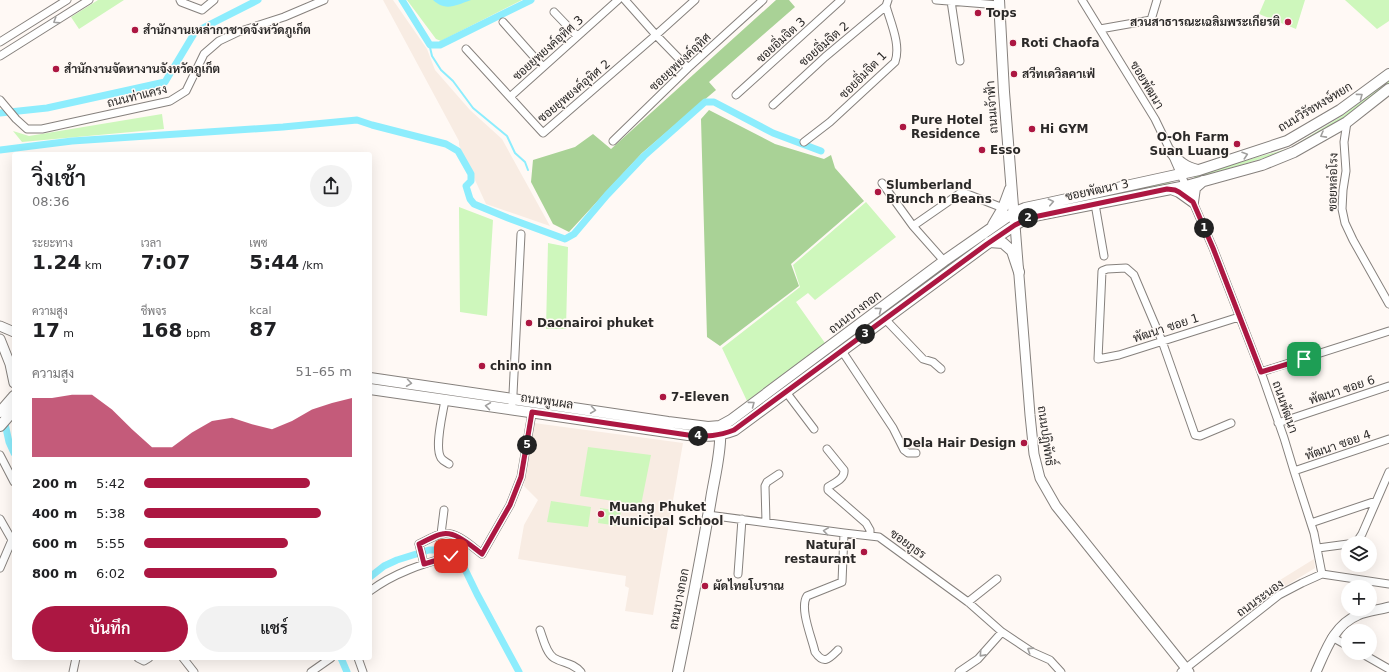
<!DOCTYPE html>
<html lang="th">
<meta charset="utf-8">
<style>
body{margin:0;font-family:"DejaVu Sans",Sarabun,sans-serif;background:#f2f2f2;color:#202124;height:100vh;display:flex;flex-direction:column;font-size:15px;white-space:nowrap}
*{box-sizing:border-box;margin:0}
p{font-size:13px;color:#757577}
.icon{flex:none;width:22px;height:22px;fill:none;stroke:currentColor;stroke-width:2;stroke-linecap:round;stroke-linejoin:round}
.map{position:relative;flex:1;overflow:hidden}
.side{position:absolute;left:12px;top:152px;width:360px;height:508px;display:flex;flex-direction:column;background:#fff;border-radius:4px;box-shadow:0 4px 16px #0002}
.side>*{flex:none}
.buttons{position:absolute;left:1341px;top:536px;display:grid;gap:8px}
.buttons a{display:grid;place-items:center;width:36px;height:36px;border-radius:50%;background:#fff;box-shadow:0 4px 16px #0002;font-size:20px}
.pin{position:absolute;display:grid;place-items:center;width:34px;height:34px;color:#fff;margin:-17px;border-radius:8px;box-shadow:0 2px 6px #0006}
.km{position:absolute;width:20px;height:20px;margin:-10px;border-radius:50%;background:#222;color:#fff;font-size:11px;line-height:20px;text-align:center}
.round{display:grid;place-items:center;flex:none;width:42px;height:42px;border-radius:21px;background:#f2f2f2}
.head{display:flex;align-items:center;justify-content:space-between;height:68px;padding:0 20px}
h1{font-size:22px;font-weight:600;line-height:30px}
.metrics{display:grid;grid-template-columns:repeat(3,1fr);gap:6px;height:68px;padding:4px 20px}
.metrics div{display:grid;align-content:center}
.metrics b{font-size:20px;font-weight:600}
.metrics small{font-size:11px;font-weight:400}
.metrics p{font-size:11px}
.chart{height:112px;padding:8px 20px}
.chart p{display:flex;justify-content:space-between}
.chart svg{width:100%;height:72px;margin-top:4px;fill:#ac1742;opacity:.7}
.action{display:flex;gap:8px;margin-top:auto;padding:8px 20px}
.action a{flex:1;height:46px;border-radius:24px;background:#ac1742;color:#fff;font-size:16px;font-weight:600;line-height:46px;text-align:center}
.action a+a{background:#f2f2f2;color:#202124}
ul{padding:0 20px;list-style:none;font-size:13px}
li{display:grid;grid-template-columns:64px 48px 1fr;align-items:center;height:30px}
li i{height:10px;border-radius:5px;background:#ac1742}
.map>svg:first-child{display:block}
.built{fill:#f8ece3}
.green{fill:#cef7bc}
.forest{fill:#a9d296}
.water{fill:#8dedfd}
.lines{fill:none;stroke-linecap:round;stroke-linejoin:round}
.stream{stroke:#8dedfd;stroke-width:2}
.canal{stroke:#8dedfd;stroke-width:7}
.minor-casing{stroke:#86817d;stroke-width:9}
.tertiary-casing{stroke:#86817d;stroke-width:11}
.secondary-casing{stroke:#86817d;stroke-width:12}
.minor{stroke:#fff;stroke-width:7}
.tertiary{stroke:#fff;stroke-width:9}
.secondary{stroke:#fff;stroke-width:10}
.oneway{stroke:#a09f9e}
.route-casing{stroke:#fff;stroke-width:8}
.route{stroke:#ac1742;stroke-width:5}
.poi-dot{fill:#ac1742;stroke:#fff9f5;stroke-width:1.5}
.labels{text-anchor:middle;stroke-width:3;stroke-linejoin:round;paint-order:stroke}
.poi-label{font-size:12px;font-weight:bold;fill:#2b2928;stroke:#fff9f5;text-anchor:start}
.street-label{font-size:12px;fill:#2b2928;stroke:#fff9f5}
</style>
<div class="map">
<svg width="1389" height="672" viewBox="0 0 1389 672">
<rect width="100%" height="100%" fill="#fff9f5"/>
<path class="built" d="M383,0H393L427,49L435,70L470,110L502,139L550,226L486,204L459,145V141Z
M534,423L683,443L653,615L625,611L629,588L625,586L626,576L518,559L524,525L538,500L524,486Z
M1314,559L1315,568L1284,587L1280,580Z"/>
<path class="green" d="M98,0H124L79,29L71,17Z
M407,0H522L441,41L436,39Z
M1265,0H1305L1296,29L1259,14Z
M1345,0H1389V21L1377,29Z
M1389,81V85L1343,119L1290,150L1197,178H1194V176L1195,175L1290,148L1342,116Z
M162,114L164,129L22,142L13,131L29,136Z
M1168,181L1171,182L1169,185L1034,214L1032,210Z
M866,202L896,237L815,300L808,293L796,302L825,343L747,401L722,348L800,287L793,265Z
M459,207L493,220L487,316L460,312Z
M548,243L568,247L566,329H546Z
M588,447L651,455L641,505L580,496Z
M551,501L591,507L588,527L547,522Z
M600,508L621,511L619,526L598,523Z"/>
<path class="forest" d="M776,0H789L795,7L709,82L716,90L642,153L569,232L553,224L531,182L533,160L575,147L593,134L611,149Z
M709,110L775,144L824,159L831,155L835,168L864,201L791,264L799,286L720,346L707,337L701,119Z"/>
<path class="water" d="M433,0H471C456,5 446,12 433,0Z"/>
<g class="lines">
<path class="stream" d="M429,43L432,56L441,70L453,81L473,108L507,136L515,153L525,162L528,170"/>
<path class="canal" d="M402,0L430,45H440L531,0
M0,113L47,108L165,82L195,32L258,0
M0,150L72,141L283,127L357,120L372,125L446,144L458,151L471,174V181L466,186L470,199L474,204L508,218L565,239L574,234L607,195L644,156L705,102H714L773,133L821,151
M4,419L9,442L14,453
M370,577L384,566L397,560L429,550H449L457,553L477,594L519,672
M341,658L347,672"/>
<defs>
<path id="minor" d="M180,0L181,2L202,10L214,0
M625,0L656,35L688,68
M936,0L999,5
M1082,0L1155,119L1171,152L1213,248L1261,372L1284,438L1294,471L1314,533L1322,574
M951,1L960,61
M554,12L577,36
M503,22L543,67
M1100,29L1151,20L1157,0
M0,42L67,0
M466,49L543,133L656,35L695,0
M0,56L89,0
M736,95L841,0
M510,97L618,0
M0,100L16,119L27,129H42L170,101L186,91L204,54L219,41L238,32L284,17L324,0
M773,105L825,57L886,6L888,0
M1347,122L1344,142L1346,171L1343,190L1342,209L1345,223L1353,240L1389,304
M613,141L688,68L763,0
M804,142L830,122L895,62C901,45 891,24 886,6
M882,183L913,226L944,261
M1095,204L1104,256
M913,226L962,192L1003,208
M885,319L923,359L933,362L941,369
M842,351L893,428L904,450L908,453H916
M1261,372L1389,331
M786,392L814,429
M445,400C443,413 434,447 441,458C443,461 446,462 449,464
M512,404L513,394L521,234
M1231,423L1200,436L1195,435L1162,341L1134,275L1126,268L1107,269L1102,271L1098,359L1119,355L1239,317
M1278,423L1389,386
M827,449L844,470C845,479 834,483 828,487V490L866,523L870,530V536
M0,455L14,482
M1294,471L1389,439
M708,515L844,533L879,537L968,602L1002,632L1032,652L1050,660L1061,672
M0,519L12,540L0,568
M766,522L765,486L767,482L779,474
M1311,523L1376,501
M441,534L444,510
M1356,543L1362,534L1389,472
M1318,548L1348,544
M424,564L419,544C426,541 435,535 442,534C457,531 471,546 482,554L510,505L521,477L532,413
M738,574L742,519
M370,591C394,573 422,564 451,556
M968,602L997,579
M540,630C543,638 546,653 554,658C564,664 572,662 581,672
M1332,637L1348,646
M838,650C829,659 824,665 815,652C812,638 799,608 807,596L842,582L844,533
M1361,653L1389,669
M138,658L144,661L149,658
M183,658L194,672
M358,658L363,672
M73,672L76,658
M311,672L331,658
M959,672L978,659L1002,632
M1181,672L1279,595L1302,583L1322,574L1389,584"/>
<path id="tertiary" d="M1015,225L1030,415L1034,454L1040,478L1056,506L1189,672
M0,326L14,332
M0,339L10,364L14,383
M1316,672C1326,650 1334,625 1358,615C1367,611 1379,610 1389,607"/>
<path id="secondary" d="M999,0L1004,92L1014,219
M1171,152C1179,162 1185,167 1198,170
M1171,189L1179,192L1193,202L1195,188L1203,181
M993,225L1003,208L1010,189
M989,242L1003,243L1012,251L1019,272
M370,378L668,422L708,427L720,426L731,420L944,261L1013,213L1025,208L1044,204L1199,170L1287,141L1340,110L1389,74
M370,389L688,435C707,436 716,437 735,430L987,244L1015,225L1029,217L1186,186L1262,165L1294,152L1347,122L1389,89
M0,412L14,396
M0,426L14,410
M678,672C690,615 701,557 711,499C714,479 722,449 720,430"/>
</defs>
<use href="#minor" class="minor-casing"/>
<use href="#tertiary" class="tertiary-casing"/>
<use href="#secondary" class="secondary-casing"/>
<use href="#minor" class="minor"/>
<use href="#tertiary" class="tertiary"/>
<use href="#secondary" class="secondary"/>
</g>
<defs><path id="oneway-chevron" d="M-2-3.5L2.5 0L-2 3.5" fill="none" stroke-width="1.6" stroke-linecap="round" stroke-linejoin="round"/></defs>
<g class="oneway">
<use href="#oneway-chevron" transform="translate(56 21) rotate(148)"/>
<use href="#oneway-chevron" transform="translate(1360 96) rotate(-36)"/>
<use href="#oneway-chevron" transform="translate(1323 135) rotate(151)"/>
<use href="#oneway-chevron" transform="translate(1245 155) rotate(-18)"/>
<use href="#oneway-chevron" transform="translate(1051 202) rotate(-12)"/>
<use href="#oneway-chevron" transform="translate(879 310) rotate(-37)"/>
<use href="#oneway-chevron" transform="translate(409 383) rotate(8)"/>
<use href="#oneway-chevron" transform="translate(752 404) rotate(-37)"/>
<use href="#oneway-chevron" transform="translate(488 406) rotate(-172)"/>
<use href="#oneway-chevron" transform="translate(593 410) rotate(8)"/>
<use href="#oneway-chevron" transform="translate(826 531) rotate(-172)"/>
<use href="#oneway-chevron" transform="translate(1030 650) rotate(-147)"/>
<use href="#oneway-chevron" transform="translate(982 654) rotate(132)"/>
</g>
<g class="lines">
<defs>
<path id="route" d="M451,556L424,564L419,544C426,541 435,535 442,534C456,531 471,546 482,554L510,505L521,477L532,412L688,435C707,436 716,437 734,430L987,244L1015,225L1029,218L1167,189L1175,190L1179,192L1193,202L1213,248L1261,372L1304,359"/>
</defs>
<use href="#route" class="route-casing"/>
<use href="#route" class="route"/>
</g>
<g class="poi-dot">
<circle cx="978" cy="13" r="4"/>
<circle cx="1288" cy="22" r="4"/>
<circle cx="135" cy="30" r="4"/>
<circle cx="1013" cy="43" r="4"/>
<circle cx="56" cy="69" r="4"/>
<circle cx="1014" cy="74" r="4"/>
<circle cx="903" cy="127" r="4"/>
<circle cx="1032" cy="129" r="4"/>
<circle cx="1237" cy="144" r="4"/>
<circle cx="982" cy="150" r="4"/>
<circle cx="878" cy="192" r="4"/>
<circle cx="529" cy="323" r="4"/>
<circle cx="482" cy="366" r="4"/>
<circle cx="663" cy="397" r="4"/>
<circle cx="1024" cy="443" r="4"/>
<circle cx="601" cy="514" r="4"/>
<circle cx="864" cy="552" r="4"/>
<circle cx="705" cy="586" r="4"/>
</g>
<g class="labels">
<g class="poi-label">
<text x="986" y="17">Tops</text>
<text x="1280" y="26" text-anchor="end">สวนสาธารณะเฉลิมพระเกียรติ</text>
<text x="143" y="34">สำนักงานเหล่ากาชาดจังหวัดภูเก็ต</text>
<text x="1021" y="47">Roti Chaofa</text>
<text x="64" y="73">สำนักงานจัดหางานจังหวัดภูเก็ต</text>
<text x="1022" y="78">สวีทเดวิลคาเฟ่</text>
<text x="911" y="124">Pure Hotel<tspan x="911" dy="14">Residence</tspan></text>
<text x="1040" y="133">Hi GYM</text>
<text x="1229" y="141" text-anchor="end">O-Oh Farm<tspan x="1229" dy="14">Suan Luang</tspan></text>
<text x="990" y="154">Esso</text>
<text x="886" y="189">Slumberland<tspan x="886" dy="14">Brunch n Beans</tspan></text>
<text x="537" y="327">Daonairoi phuket</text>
<text x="490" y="370">chino inn</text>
<text x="671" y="401">7-Eleven</text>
<text x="1016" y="447" text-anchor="end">Dela Hair Design</text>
<text x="609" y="511">Muang Phuket<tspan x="609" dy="14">Municipal School</tspan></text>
<text x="856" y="549" text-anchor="end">Natural<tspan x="856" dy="14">restaurant</tspan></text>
<text x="713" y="590">ผัดไทยโบราณ</text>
</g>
<g class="street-label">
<text transform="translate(781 40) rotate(-42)" y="4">ซอยอิ่มจิต 3</text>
<text transform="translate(824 44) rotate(-41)" y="4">ซอยอิ่มจิต 2</text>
<text transform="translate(548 48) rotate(-42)" y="4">ซอยยุพยงค์อุทิศ 3</text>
<text transform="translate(680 62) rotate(-43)" y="4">ซอยยุพยงค์อุทิศ</text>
<text transform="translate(863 75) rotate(-45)" y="4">ซอยอิ่มจิต 1</text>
<text transform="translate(1147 85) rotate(59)" y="4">ซอยพัฒนา</text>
<text transform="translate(574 91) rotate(-40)" y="4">ซอยยุพยงค์อุทิศ 2</text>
<text transform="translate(137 96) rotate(-14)" y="4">ถนนท่าแครง</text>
<text transform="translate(992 107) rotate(-94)" y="4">ถนนเจ้าฟ้า</text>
<text transform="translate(1315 107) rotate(-31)" y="4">ถนนวิรัชหงษ์หยก</text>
<text transform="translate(1333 182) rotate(-89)" y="4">ซอยหล่อโรง</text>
<text transform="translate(1097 190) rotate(-12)" y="4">ซอยพัฒนา 3</text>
<text transform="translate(855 312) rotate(-37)" y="4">ถนนบางกอก</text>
<text transform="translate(1166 328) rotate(-18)" y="4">พัฒนา ซอย 1</text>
<text transform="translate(1342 390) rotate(-18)" y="4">พัฒนา ซอย 6</text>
<text transform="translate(547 401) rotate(8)" y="4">ถนนพูนผล</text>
<text transform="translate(1285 407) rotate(71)" y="4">ถนนพัฒนา</text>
<text transform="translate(1046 436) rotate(82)" y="4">ถนนปฏิพัทธิ์</text>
<text transform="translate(1338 445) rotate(-19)" y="4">พัฒนา ซอย 4</text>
<text transform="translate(908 544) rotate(36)" y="4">ซอยภูธร</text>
<text transform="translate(1260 598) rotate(-36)" y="4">ถนนระนอง</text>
<text transform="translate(679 599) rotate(-79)" y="4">ถนนบางกอก</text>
</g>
</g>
</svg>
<div class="buttons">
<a><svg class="icon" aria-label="layers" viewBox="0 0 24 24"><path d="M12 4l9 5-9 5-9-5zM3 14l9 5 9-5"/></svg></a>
<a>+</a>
<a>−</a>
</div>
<div class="pin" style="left:1304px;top:359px;background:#1e9e55"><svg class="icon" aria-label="arrive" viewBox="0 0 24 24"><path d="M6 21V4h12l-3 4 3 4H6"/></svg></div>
<div class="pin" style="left:451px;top:556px;background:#d93025"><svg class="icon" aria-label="check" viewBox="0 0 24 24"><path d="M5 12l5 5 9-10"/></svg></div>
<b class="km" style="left:1204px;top:228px">1</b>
<b class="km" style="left:1028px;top:218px">2</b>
<b class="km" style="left:865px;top:334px">3</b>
<b class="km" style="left:698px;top:436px">4</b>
<b class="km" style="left:527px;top:445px">5</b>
<section class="side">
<div class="head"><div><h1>วิ่งเช้า</h1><p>08:36</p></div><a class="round"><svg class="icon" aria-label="share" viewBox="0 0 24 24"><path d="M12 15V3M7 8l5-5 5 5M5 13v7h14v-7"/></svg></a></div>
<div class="metrics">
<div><p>ระยะทาง</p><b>1.24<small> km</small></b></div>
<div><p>เวลา</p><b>7:07</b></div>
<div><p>เพซ</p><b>5:44<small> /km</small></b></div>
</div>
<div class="metrics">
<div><p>ความสูง</p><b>17<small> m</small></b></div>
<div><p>ชีพจร</p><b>168<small> bpm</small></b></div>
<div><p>kcal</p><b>87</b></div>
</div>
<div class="chart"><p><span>ความสูง</span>51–65 m</p>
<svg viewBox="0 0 160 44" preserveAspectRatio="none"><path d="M0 44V8L10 8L20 6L30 6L40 15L50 27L60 38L70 38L80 29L90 22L100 20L110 24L120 27L130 22L140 15L150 11L160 8V44z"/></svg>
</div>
<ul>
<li><b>200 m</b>5:42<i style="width:80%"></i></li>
<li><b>400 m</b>5:38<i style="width:85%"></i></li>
<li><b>600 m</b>5:55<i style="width:69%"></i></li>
<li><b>800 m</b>6:02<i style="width:64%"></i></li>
</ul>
<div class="action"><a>บันทึก</a><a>แชร์</a></div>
</section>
</div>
